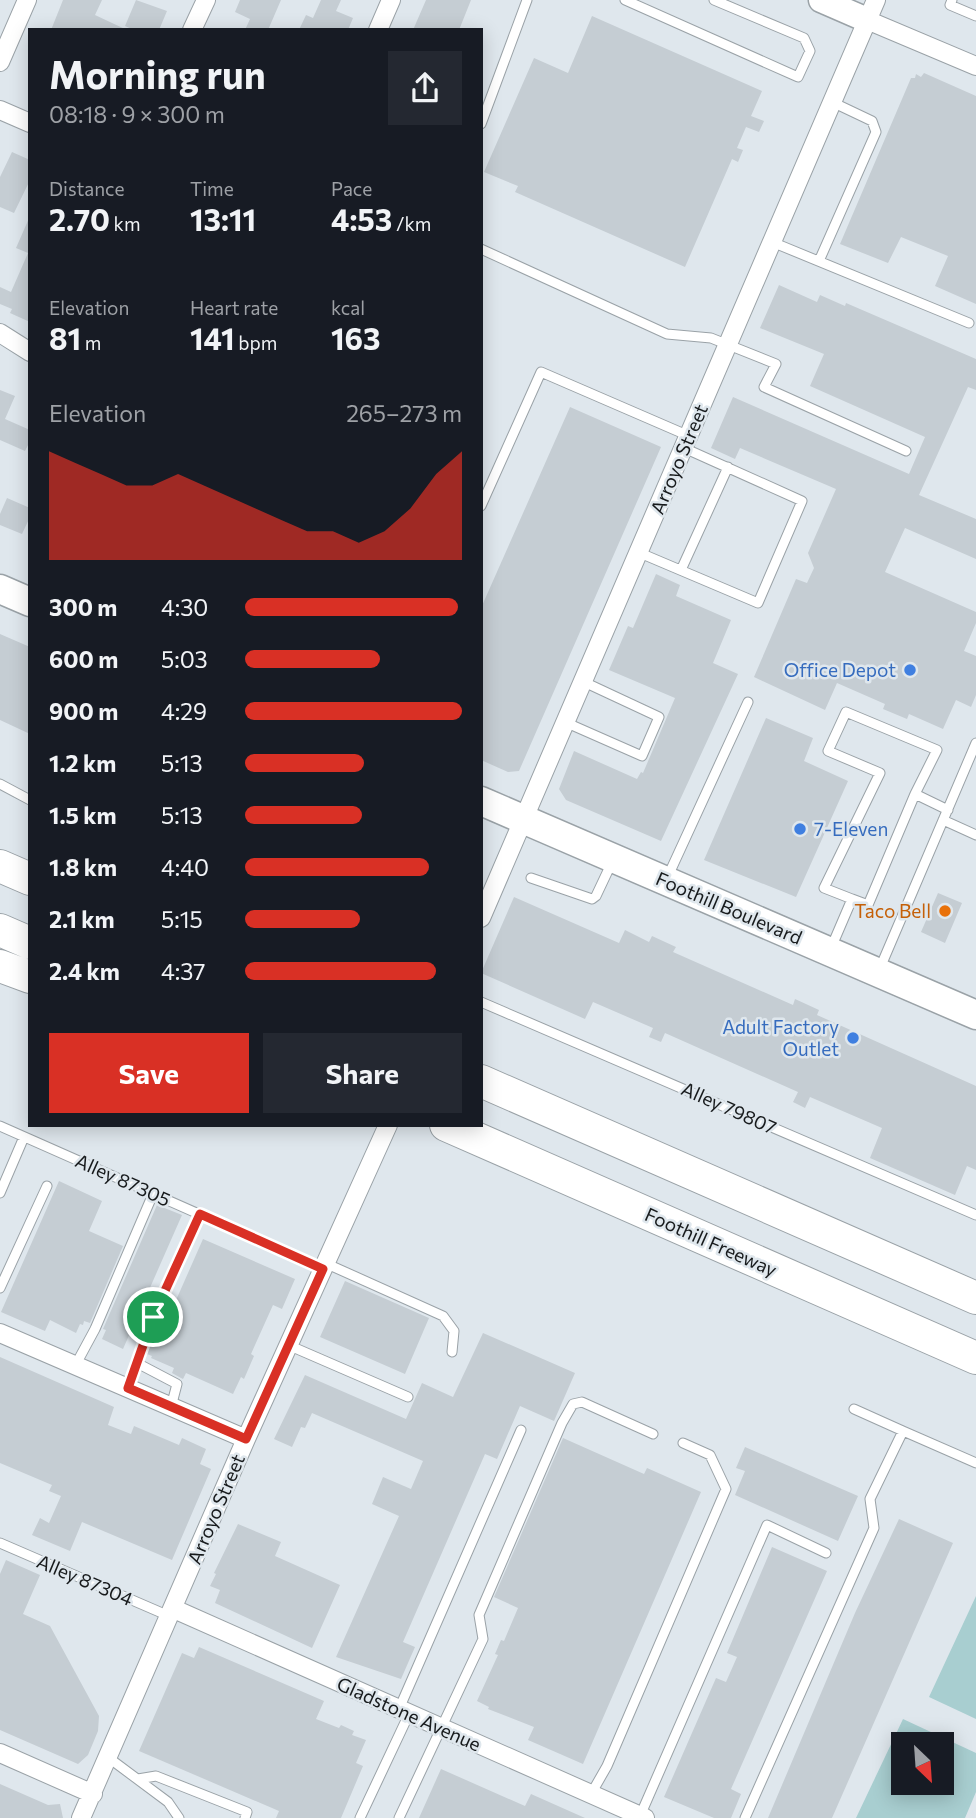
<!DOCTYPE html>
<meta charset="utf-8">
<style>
body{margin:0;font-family:Commissioner,sans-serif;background:#242831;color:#f1f3f6;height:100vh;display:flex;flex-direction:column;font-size:26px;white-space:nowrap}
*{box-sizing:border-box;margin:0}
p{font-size:23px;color:#9ea1a6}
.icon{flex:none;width:38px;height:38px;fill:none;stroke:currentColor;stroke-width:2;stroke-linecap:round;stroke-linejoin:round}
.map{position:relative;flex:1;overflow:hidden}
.panel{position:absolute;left:28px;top:28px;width:455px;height:1099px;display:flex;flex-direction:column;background:#171b24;border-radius:0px;box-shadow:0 4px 18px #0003}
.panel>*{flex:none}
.needle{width:46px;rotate:155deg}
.fabs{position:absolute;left:891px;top:1732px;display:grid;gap:14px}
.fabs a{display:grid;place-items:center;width:63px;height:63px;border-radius:0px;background:#171b24;box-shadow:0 4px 18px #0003;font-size:35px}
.pin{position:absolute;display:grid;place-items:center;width:60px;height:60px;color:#fff;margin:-30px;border:4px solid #fff;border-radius:50%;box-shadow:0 2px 7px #0007}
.round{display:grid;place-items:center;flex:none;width:74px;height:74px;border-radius:0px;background:#242831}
.overview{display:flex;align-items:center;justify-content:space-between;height:119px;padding:0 21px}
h1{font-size:38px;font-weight:700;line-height:52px}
.metrics{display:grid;grid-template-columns:repeat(3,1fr);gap:10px;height:119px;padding:7px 21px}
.metrics div{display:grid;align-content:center}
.metrics b{font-size:30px;font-weight:700}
.metrics small{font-size:19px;font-weight:400}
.metrics p{font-size:19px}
.chart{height:196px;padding:14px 21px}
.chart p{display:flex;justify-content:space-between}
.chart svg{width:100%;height:126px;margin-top:7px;fill:#d93025;opacity:.7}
.primary-button{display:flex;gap:14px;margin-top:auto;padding:14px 21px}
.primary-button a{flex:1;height:80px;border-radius:0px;background:#d93025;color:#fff;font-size:28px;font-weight:700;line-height:80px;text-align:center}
.primary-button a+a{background:#242831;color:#f1f3f6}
ul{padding:0 21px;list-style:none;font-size:23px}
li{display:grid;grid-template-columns:112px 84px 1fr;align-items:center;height:52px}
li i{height:18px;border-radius:9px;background:#d93025}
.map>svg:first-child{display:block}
.water{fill:#a8ced0;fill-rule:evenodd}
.building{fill:#c5cdd3}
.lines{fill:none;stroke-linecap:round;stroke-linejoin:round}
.lane-casing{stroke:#9aa2a7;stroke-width:11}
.street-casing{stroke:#9aa2a7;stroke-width:20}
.secondary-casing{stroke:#9aa2a7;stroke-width:27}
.primary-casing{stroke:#9aa2a7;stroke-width:31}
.highway-casing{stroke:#9aa2a7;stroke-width:34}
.lane{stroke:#fff;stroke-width:9}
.street{stroke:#fff;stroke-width:18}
.secondary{stroke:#fff;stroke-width:24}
.primary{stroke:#fff;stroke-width:28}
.highway{stroke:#fff;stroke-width:32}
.route-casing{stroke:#fff;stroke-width:14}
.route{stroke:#d93025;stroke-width:9}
.shop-dot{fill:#3f7fe0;stroke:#dfe7ed;stroke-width:2.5}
.food-dot{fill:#e8710a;stroke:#dfe7ed;stroke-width:2.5}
.labels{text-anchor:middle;stroke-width:5;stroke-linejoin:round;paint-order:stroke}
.street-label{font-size:19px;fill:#171a1c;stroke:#dfe7ed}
.shop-label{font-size:19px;fill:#366cbe;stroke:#dfe7ed;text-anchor:end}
.food-label{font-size:19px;fill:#c56008;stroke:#dfe7ed;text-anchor:end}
</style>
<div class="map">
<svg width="976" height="1818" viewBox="0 0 976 1818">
<rect width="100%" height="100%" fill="#dfe7ed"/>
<path class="water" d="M976,1596V1719L929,1697Z
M903,1719L976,1753V1792L965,1818H856ZM903,1745H942V1783H903Z"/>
<path class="building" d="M63,0H102L95,15L127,30H51Z
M136,0L167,11L159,30H134L125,26Z
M240,0H281L268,30H245L250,19L235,12Z
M321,0H341L336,11L353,18L348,30H299L306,15L313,18Z
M426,0H471L459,30H413Z
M592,16L762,91L751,116L764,121L759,132L746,127L737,148L743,150L738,162L732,159L685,267L515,192L518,186L484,172L534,58L568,73Z
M924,73L976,96V304L935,286L948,256L901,237L888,263L840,244L911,78H915L916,74L921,77Z
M12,152L30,160V180L14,213L0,207V177Z
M30,216V322L10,313L12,309L0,304V287L11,292L28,253L16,248Z
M779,285L817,302L820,295L845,306L846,303L976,359V390L968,387L919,495L976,519V559L905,528L885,572L976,612V623L964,651L976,656V695L971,707L956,700L943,729L909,714L907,719L883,709L885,704L837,683L825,710L754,677L796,579L807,583L814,568L808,553L836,489L740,448L735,459L711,448L733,397L909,474L925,437L810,386L824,354L760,328Z
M0,390L15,396L5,419L30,430V441L25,451L0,440Z
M570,407L661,447L519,771L508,772L481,760V608Z
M7,498L30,508V517L22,534L0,525V514Z
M656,574L680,585L676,596L731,620L713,663L738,674L661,841L566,800L559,789L574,751L637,779L641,772L643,773L675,698L609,670L628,626L633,628Z
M0,634L30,647V734L0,720Z
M766,718L813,738L804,761L848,781L796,897L704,860Z
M938,893L962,903L945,943L921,932Z
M514,897L619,943L625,930L649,942L652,936L676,947L673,952L793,1005L795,999L819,1010L817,1015L976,1086V1170L967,1166L955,1195L870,1158L882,1128L810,1097L805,1108L793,1102L798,1092L665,1033L661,1042L649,1037L653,1028L593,1002L585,1019L481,973Z
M59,1181L102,1201L89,1231L123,1246L90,1323L84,1321L83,1325L80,1324L76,1333L50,1320L45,1331L1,1312Z
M157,1205L182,1215L123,1349L102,1339L106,1330L103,1329Z
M203,1239L295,1279L282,1309L273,1305L251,1354L254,1356L244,1379L241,1377L233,1394L186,1373L183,1379L181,1378L172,1373L174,1368L151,1358L152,1356L147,1354L157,1330L162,1332Z
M345,1281L429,1318L405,1374L320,1337Z
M483,1333L575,1373L554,1421L520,1406L497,1459L485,1454L403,1642L415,1647L401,1679L336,1657L399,1516L372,1504L383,1477L411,1489L423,1461L312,1413L305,1428L301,1427L292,1447L274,1439L305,1375L406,1419L422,1383L453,1397Z
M0,1357L114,1407L108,1425L131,1434L134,1426L179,1445L182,1438L206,1449L200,1464L211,1469L172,1560L82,1522L70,1551L32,1535L40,1518L49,1523L61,1496L49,1491L52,1485L0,1463Z
M563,1438L644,1474L647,1468L701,1492L583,1764L528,1740L534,1727L488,1709L489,1707L477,1701L498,1655L495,1654L501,1640L504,1641L518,1608L494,1597Z
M745,1447L858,1496L838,1541L735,1495L745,1471L736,1468Z
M899,1519L953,1543L832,1818H768L855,1613Z
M238,1524L281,1542L275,1556L340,1585L312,1648L215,1603L220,1590L210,1586L216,1574L214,1573Z
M772,1547L827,1571L731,1789L741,1794L731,1818H714L664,1797L716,1678L726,1682L737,1657L727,1653Z
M6,1560L40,1575L23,1614L50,1626L99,1716L98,1731L88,1755L78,1764L0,1730V1574Z
M199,1647L324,1701L316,1719L339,1728L341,1725L354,1731L352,1735L366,1740L356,1763L363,1766L341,1818H276L279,1811L139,1751L182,1653L194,1658Z
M441,1769L525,1806L531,1794L585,1818H419Z
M0,1784L48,1805L60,1804L63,1818H0Z"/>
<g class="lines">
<defs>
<path id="lane" d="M625,0L798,77L810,51L804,38L714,0
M952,0L950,5L976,16
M481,124L527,0
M772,242L969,323
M481,249L667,334L711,338L776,364L764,387L906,451
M819,261L876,132L872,121L832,102
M481,506L541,372L689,436
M640,553L758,603L802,501L684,448
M681,570L728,467
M567,723L642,756L659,717L584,682
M0,784L30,800
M943,820L976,835
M668,876L748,702
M531,878L592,899L596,896L613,860
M852,899L824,888L880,773L828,751L846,712L937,750L915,794
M831,948L852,899L868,905L915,794L948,810
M880,968L976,743
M481,1002L976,1215
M0,1126L323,1269
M0,1193L24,1137
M325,1263L443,1316L454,1331L452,1352
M0,1288L47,1186
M288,1345L408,1397
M137,1363L177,1384L171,1407
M75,1366L95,1329L153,1194
M128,1388L153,1317L200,1215
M854,1409L903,1431
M0,1543L169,1616
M399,1709L521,1430
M109,1758L168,1802L179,1818
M138,1779L156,1776L247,1812L245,1818
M591,1794L607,1766L726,1489L710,1455L683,1443
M640,1816L767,1525L826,1553
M360,1818L409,1714
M399,1818L483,1639L479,1615L562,1423L573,1404L582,1402L653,1434
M745,1818L874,1528L870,1499L903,1431L976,1463"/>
<path id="street" d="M867,20L976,66
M192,30L206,0
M378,30L391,0
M0,62L27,0
M0,110L30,123
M0,333L30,352
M481,918L876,0
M0,1333L246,1439
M174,1609L645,1818
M0,1753L93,1794
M81,1818L246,1439L388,1125"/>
<path id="secondary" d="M821,0L867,20"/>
<path id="primary" d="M0,589L30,602
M481,801L976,1015"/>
<path id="highway" d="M0,866L30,879
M0,930L30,943
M0,966L30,977
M481,1081L976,1298
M446,1125L976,1358"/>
</defs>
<use href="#lane" class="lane-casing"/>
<use href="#street" class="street-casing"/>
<use href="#secondary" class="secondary-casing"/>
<use href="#primary" class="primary-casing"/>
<use href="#highway" class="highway-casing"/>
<use href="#lane" class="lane"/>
<use href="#street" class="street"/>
<use href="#secondary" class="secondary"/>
<use href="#primary" class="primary"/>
<use href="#highway" class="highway"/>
</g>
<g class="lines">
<defs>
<path id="route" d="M200,1214L323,1269L246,1439L128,1388L153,1317Z"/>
</defs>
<use href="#route" class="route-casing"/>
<use href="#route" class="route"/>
</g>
<g class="shop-dot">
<circle cx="910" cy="670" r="7"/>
<circle cx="800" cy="829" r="7"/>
<circle cx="853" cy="1038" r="7"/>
</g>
<circle class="food-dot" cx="945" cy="911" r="7"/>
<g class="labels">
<g class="street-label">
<text transform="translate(679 459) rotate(-67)" y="7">Arroyo Street</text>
<text transform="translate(729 908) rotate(23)" y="7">Foothill Boulevard</text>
<text transform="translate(729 1108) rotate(24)" y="7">Alley 79807</text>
<text transform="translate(123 1180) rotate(24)" y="7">Alley 87305</text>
<text transform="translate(711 1242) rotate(24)" y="7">Foothill Freeway</text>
<text transform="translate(216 1509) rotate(-67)" y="7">Arroyo Street</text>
<text transform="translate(85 1580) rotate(23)" y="7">Alley 87304</text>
<text transform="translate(409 1714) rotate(24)" y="7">Gladstone Avenue</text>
</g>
<g class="shop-label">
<text x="896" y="677">Office Depot</text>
<text x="814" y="836" text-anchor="start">7-Eleven</text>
<text x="839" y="1034">Adult Factory<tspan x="839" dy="22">Outlet</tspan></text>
</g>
<g class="food-label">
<text x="931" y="918">Taco Bell</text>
</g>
</g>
</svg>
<div class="fabs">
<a><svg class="needle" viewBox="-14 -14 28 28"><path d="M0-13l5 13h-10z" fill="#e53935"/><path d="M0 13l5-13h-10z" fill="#9ea1a6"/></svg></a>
</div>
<div class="pin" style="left:153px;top:1317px;background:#1e9e55"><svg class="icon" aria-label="arrive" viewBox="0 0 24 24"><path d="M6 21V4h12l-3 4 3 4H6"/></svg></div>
<section class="panel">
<div class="overview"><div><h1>Morning run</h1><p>08:18 · 9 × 300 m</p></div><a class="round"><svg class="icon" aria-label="share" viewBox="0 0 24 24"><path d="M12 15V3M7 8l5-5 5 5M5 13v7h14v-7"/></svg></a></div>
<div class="metrics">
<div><p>Distance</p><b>2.70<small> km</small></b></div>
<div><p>Time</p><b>13:11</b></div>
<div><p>Pace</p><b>4:53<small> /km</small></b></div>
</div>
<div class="metrics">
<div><p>Elevation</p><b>81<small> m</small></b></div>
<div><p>Heart rate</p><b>141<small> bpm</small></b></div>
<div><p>kcal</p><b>163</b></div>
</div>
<div class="chart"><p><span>Elevation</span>265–273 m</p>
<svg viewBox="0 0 160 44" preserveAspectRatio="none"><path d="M0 44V6L10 10L20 14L30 18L40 18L50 14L60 18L70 22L80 26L90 30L100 34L110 34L120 38L130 34L140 26L150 14L160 6V44z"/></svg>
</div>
<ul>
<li><b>300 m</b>4:30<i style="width:98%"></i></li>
<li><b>600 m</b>5:03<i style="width:62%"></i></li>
<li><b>900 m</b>4:29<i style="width:100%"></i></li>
<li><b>1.2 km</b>5:13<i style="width:55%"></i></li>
<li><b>1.5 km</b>5:13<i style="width:54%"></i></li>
<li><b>1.8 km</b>4:40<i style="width:85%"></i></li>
<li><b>2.1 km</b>5:15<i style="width:53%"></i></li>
<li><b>2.4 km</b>4:37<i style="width:88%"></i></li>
</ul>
<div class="primary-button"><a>Save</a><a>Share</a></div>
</section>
</div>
